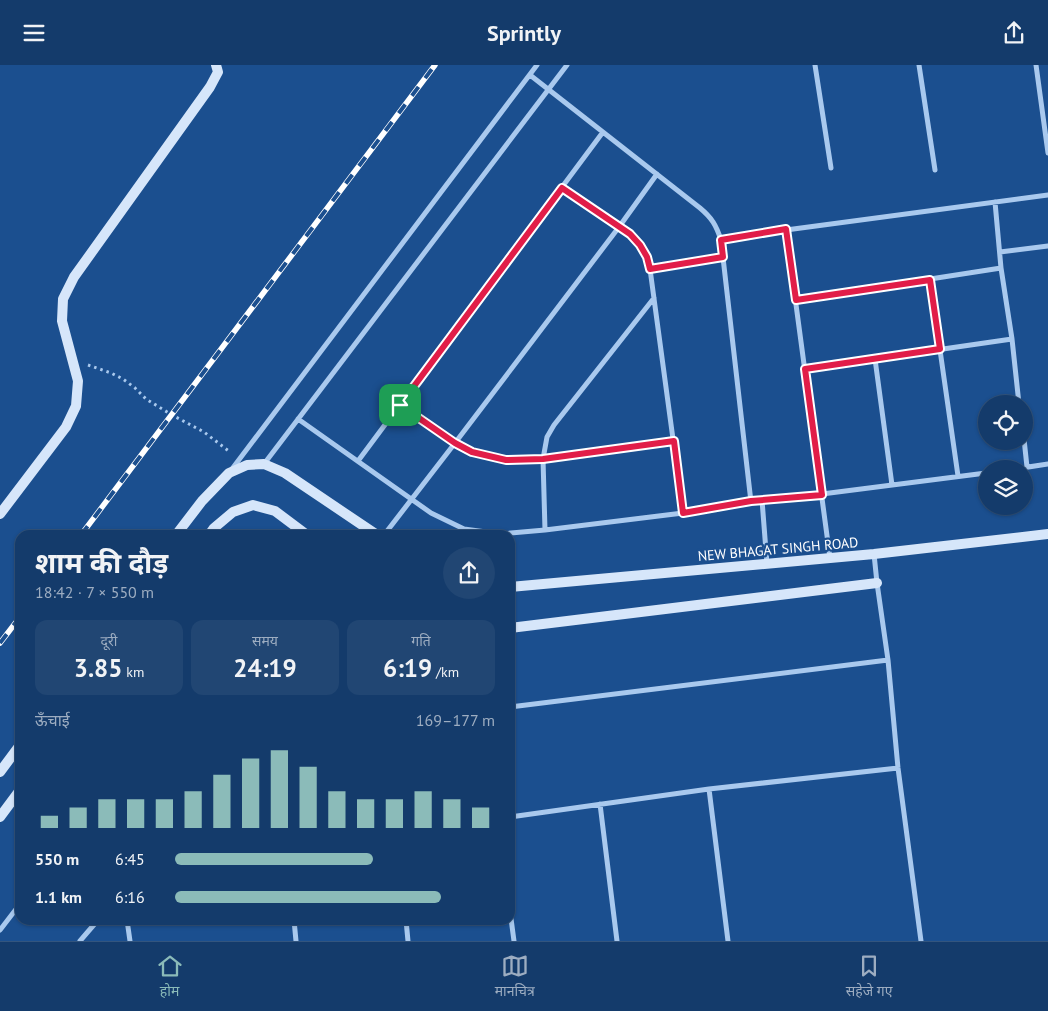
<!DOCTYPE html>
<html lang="hi">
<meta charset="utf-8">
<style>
body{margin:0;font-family:"PT Sans","Noto Sans Devanagari",sans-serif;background:#214673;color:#f1f3f6;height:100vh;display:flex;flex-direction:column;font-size:19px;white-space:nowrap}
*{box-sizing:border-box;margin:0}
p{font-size:16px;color:#9dadc1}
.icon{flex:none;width:28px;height:28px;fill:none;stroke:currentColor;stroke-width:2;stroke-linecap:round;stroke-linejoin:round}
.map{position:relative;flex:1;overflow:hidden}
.panel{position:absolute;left:15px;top:465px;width:500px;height:395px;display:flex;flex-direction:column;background:#143b6b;border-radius:15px;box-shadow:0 1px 4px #0004,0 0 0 1px #33557e}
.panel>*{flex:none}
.fabs{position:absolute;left:978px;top:330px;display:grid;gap:10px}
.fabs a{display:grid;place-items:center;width:55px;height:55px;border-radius:50%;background:#143b6b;box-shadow:0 1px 4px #0004,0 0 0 1px #33557e;font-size:25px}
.pin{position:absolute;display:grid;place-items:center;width:42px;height:42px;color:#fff;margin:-21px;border-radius:10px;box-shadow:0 2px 8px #0006}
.round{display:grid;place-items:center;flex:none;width:52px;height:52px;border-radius:26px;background:#214673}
.headline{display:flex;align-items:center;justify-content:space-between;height:85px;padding:0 20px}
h1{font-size:28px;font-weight:700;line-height:38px}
.metrics{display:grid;grid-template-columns:repeat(3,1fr);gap:8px;height:85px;padding:5px 20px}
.metrics div{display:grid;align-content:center;border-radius:12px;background:#214673;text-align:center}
.metrics b{font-size:25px;font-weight:700}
.metrics small{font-size:14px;font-weight:400}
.metrics p{font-size:14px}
.chart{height:140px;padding:10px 20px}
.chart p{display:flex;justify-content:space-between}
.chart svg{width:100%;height:90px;margin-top:5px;stroke:#8bbbb9;stroke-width:6}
ul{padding:0 20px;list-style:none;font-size:16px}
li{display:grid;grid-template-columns:80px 60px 1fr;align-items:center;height:38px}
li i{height:12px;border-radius:6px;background:#8bbbb9}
header{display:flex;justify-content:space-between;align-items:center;height:65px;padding:0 20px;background:#143b6b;font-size:22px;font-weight:700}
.tabs{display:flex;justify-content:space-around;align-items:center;height:70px;border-top:1px solid #33557e;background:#143b6b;font-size:14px;color:#9dadc1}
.tabs a{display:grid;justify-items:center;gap:2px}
.tabs .selected{color:#8bbbb9}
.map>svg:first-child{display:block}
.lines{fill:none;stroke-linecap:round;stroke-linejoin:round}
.path{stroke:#a9c9ee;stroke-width:3;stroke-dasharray:2.5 4;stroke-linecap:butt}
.street{stroke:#a9c9ee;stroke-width:5}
.secondary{stroke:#d6e6fa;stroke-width:10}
.rail-casing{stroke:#fff;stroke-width:5.5}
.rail{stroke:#1b4f8f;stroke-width:4;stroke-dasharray:11;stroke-linecap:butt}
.route-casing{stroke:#fff;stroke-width:10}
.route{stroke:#e11d48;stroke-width:6}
.labels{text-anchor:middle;stroke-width:4.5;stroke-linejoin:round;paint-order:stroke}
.street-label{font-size:14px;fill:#fff;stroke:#1b4f8f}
</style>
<header><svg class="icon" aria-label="menu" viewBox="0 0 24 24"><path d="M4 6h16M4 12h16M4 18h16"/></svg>Sprintly<svg class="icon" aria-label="share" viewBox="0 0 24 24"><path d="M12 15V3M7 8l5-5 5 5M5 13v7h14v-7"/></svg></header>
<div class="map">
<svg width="1048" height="876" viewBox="0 0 1048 876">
<rect width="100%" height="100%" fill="#1b4f8f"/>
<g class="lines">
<path class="path" d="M88,300L111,308L123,314L135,323L146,334L172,350L204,367L230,387"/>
<path class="street" d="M815,0L831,103
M919,0L935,105
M1036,0L1048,88
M530,10L700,143C712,153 716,160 721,175L751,437
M561,123L630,169L640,180L647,192L650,204L683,448
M995,137L1001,203L1012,274L1019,339
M786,165L830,493
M721,175L786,165L1048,130
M1000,187L1048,181
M650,204L723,191
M930,215L958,411
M795,235L1001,203
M875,294L892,420
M805,304L1012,274
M400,340L455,378L472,387L505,395L543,394L674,376
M298,354L431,448L464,464L501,469L545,465L683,448L751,437L822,429L986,408
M1024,374L1027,402
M358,396L603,67
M264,399L567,0
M232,404L537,0
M1015,404L1048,399
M762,435L767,499
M545,465L543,394L547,372L554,360L654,233
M384,470L455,378L619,162L657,109
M874,489L877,518L888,595L898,703L921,876
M510,642L888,595
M709,724L728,876
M600,739L617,876
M510,752L709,724L898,703
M510,846L514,876
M127,855L130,876
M294,855L296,876
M406,855L408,876
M0,865L20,839
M80,876L98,855"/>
<path class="secondary" d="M0,449L66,362L76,341L78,316L62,256L63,234L74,212L210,22L218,7L216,0
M176,470L202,436L229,408L247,400L264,399L285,408L377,470
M209,470L214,463L233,447L253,440L275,446L307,470
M510,522L874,489L1048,469
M510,563L877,518
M0,707L20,680
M0,752L20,725"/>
<defs>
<path id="rail" d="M81,470L435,0
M0,578L20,552"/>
</defs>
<use href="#rail" class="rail-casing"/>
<use href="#rail" class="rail"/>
</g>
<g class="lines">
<defs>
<path id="route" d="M562,123L630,169L640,180L647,192L650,204L723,192L721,175L786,164L796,235L930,215L940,284L805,304L822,430L751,436L683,448L674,376L543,394L506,395L472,387L455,378L400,340Z"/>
</defs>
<use href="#route" class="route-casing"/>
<use href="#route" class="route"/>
</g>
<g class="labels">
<g class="street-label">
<text transform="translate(778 484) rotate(-5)" y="5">NEW BHAGAT SINGH ROAD</text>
</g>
</g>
</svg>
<div class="fabs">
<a><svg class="icon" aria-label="locate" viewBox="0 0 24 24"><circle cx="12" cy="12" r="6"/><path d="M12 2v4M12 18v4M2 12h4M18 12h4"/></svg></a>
<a><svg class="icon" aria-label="layers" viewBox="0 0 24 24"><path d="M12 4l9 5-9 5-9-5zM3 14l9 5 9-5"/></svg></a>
</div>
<div class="pin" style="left:400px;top:340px;background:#1e9e55"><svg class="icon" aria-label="arrive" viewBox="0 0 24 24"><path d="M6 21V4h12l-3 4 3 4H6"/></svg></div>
<section class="panel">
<div class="headline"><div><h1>शाम की दौड़</h1><p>18:42 · 7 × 550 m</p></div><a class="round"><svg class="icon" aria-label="share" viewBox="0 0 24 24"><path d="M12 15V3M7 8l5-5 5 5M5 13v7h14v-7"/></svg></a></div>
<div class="metrics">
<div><p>दूरी</p><b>3.85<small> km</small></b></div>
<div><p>समय</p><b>24:19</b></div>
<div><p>गति</p><b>6:19<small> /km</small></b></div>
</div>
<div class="chart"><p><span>ऊँचाई</span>169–177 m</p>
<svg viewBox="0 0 160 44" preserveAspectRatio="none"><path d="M5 44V38M15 44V34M25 44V30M35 44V30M45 44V30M55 44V26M65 44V18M75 44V10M85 44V6M95 44V14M105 44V26M115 44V30M125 44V30M135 44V26M145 44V30M155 44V34"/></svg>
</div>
<ul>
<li><b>550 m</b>6:45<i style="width:62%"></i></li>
<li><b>1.1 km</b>6:16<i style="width:83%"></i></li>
</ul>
</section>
</div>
<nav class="tabs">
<a class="selected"><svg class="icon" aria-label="home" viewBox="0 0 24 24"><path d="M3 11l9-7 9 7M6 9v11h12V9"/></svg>होम</a>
<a><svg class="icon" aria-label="map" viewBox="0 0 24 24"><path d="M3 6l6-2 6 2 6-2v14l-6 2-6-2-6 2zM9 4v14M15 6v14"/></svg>मानचित्र</a>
<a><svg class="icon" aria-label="saved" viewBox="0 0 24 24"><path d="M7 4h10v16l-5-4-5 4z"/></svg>सहेजे गए</a>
</nav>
